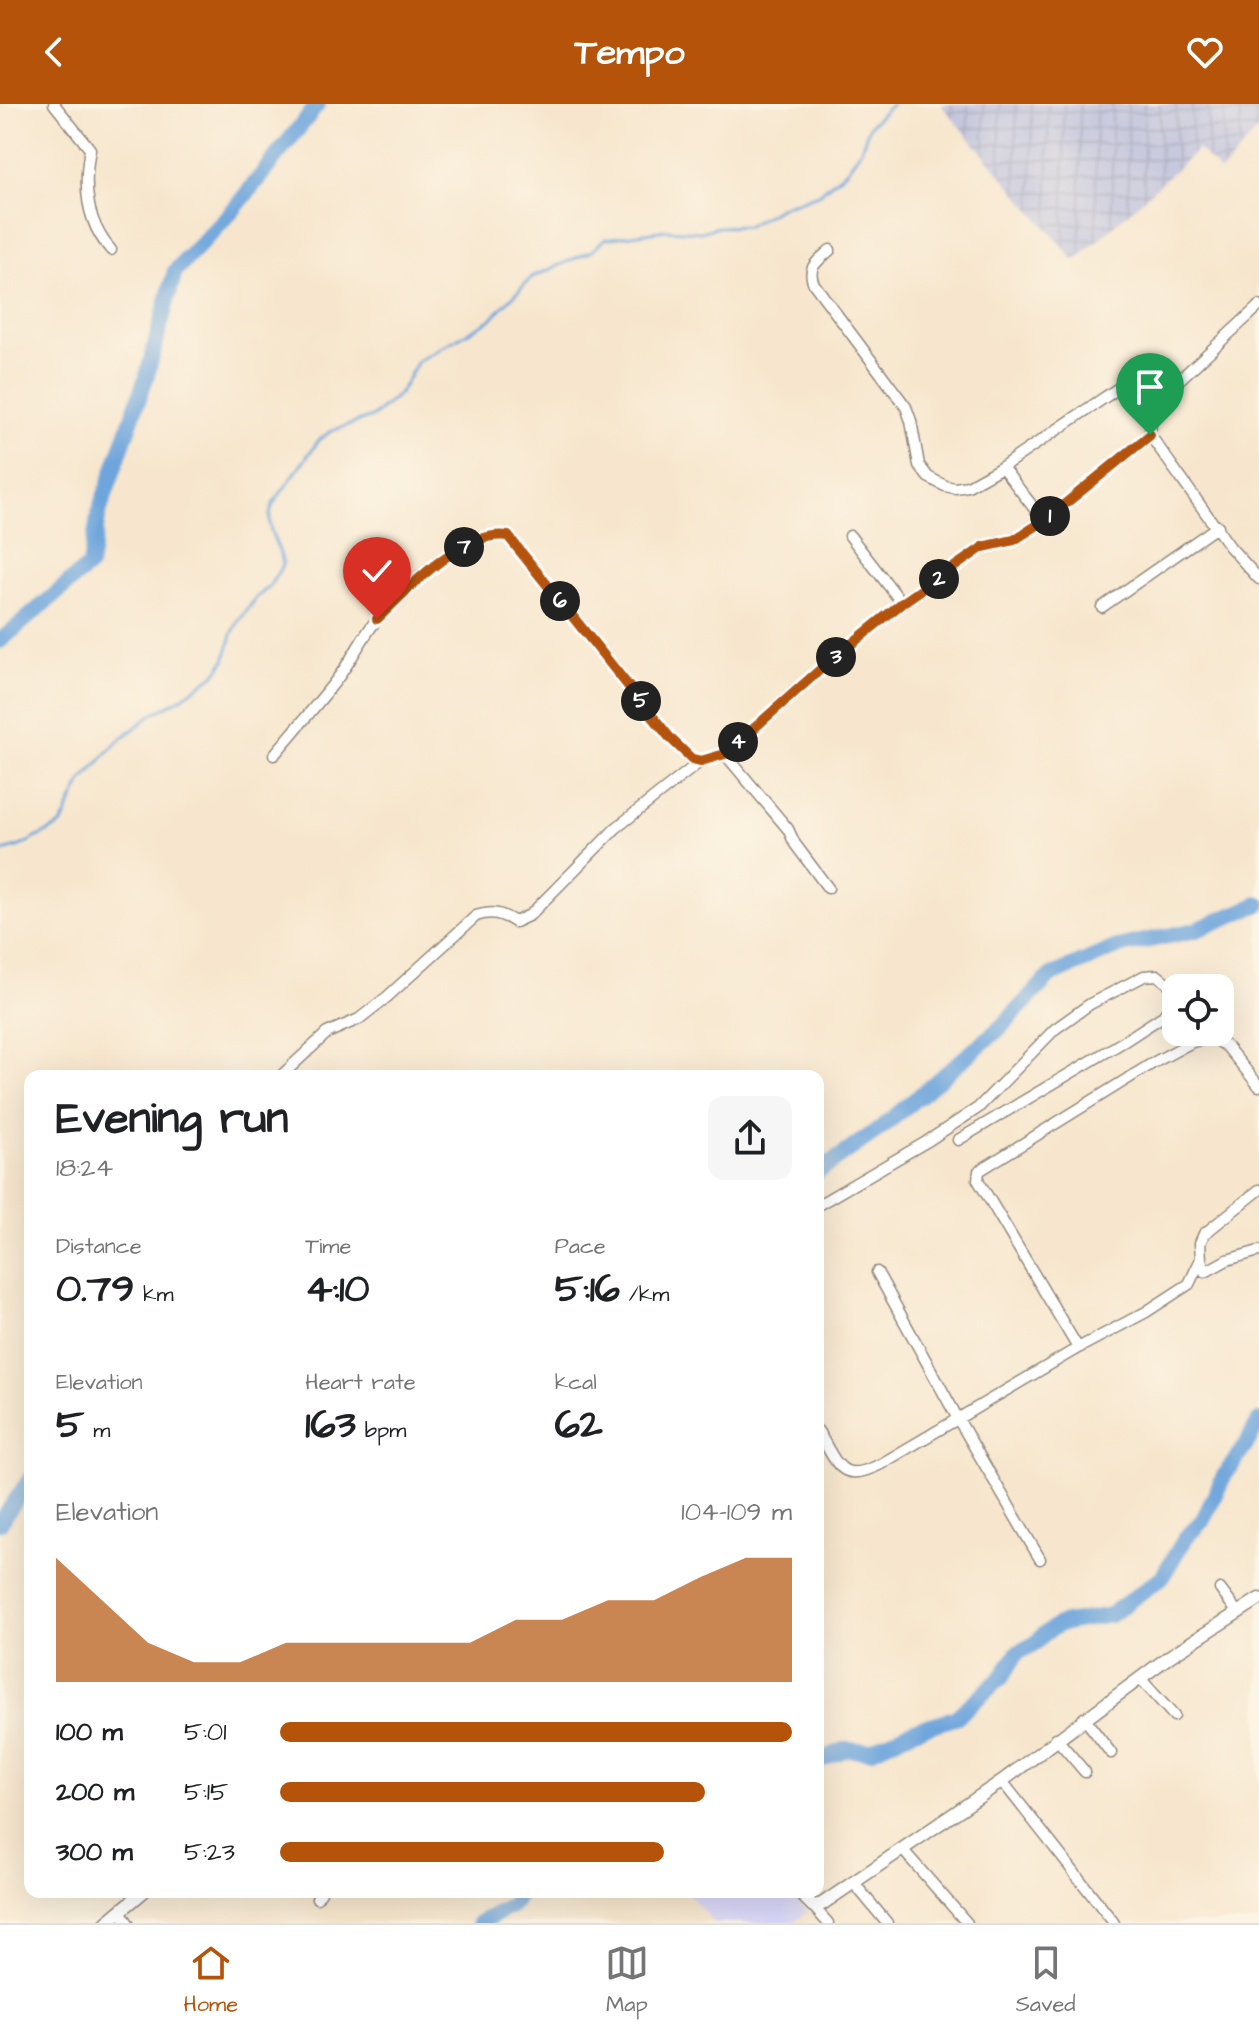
<!DOCTYPE html>
<meta charset="utf-8">
<style>
body{margin:0;font-family:"Architects Daughter",sans-serif;background:#f6f6f6;color:#202124;height:100vh;display:flex;flex-direction:column;font-size:30px;white-space:nowrap}
*{box-sizing:border-box;margin:0}
p{font-size:26px;color:#757577}
.icon{flex:none;width:44px;height:44px;fill:none;stroke:currentColor;stroke-width:2;stroke-linecap:round;stroke-linejoin:round}
.map{position:relative;flex:1;overflow:hidden}
.side{position:absolute;left:24px;top:966px;width:800px;height:828px;display:flex;flex-direction:column;background:#fff;border-radius:16px;box-shadow:0 8px 32px #0002}
.side>*{flex:none}
.buttons{position:absolute;left:1162px;top:870px;display:grid;gap:16px}
.buttons a{display:grid;place-items:center;width:72px;height:72px;border-radius:16px;background:#fff;box-shadow:0 8px 32px #0002;font-size:40px}
.pin{position:absolute;display:grid;place-items:center;width:68px;height:68px;color:#fff;margin:-82px -34px;border-radius:50% 50% 50% 0;rotate:-45deg;box-shadow:0 0 8px #0007}
.pin .icon{rotate:45deg}
.km{position:absolute;width:40px;height:40px;margin:-20px;border-radius:50%;background:#222;color:#fff;font-size:22px;line-height:40px;text-align:center}
.round{display:grid;place-items:center;flex:none;width:84px;height:84px;border-radius:16px;background:#f6f6f6}
.summary{display:flex;align-items:center;justify-content:space-between;height:136px;padding:0 32px}
h1{font-size:44px;font-weight:800;line-height:60px}
.metrics{display:grid;grid-template-columns:repeat(3,1fr);gap:12px;height:136px;padding:8px 32px}
.metrics div{display:grid;align-content:center}
.metrics b{font-size:40px;font-weight:800}
.metrics small{font-size:22px;font-weight:400}
.metrics p{font-size:22px}
.chart{height:224px;padding:16px 32px}
.chart p{display:flex;justify-content:space-between}
.chart svg{width:100%;height:144px;margin-top:8px;fill:#b45309;opacity:.7}
ul{padding:0 32px;list-style:none;font-size:26px}
li{display:grid;grid-template-columns:128px 96px 1fr;align-items:center;height:60px}
li i{height:20px;border-radius:10px;background:#b45309}
header{display:flex;justify-content:space-between;align-items:center;height:104px;padding:0 32px;background:#b45309;color:#fff;font-size:36px;font-weight:800}
.tabs{display:flex;justify-content:space-around;align-items:center;height:112px;border-top:2px solid #e0e0e0;background:#fff;font-size:22px;color:#757577}
.tabs a{display:grid;justify-items:center;gap:4px}
.tabs .on{color:#b45309}
.map>svg:first-child{display:block}
.built{fill:#d9d7f8}
.industrial{fill:url(#industrial-grid)}
.lines{fill:none;stroke-linecap:round;stroke-linejoin:round}
.stream{stroke:#6ea5dc;stroke-width:3}
.river{stroke:#6ea5dc;stroke-width:16}
.minor-casing{stroke:#91887c;stroke-width:13}
.tertiary-casing{stroke:#91887c;stroke-width:15}
.minor{stroke:#fff;stroke-width:10}
.tertiary{stroke:#fff;stroke-width:12}
.route-casing{stroke:#fff;stroke-width:16}
.route{stroke:#b45309;stroke-width:10}
</style>
<header><svg class="icon" aria-label="back" viewBox="0 0 24 24"><path d="M15 5l-7 7 7 7"/></svg>Tempo<svg class="icon" aria-label="heart" viewBox="0 0 24 24"><path d="M12 20l-8-8c-3-5 5-10 8-4 3-6 11-1 8 4z"/></svg></header>
<div class="map">
<svg width="1259" height="1819" viewBox="0 0 1259 1819">
<defs>
<pattern id="industrial-grid" width="8" height="8" patternUnits="userSpaceOnUse" patternTransform="scale(2)"><rect width="8" height="8" fill="#c0c2dd"/><path d="M0 4h8M4 0v8" fill="none" stroke="#a5a7be"/></pattern>
</defs>
<rect width="100%" height="100%" fill="#fcf5e5"/>
<filter id="ink" filterUnits="userSpaceOnUse"><feTurbulence type="fractalNoise" baseFrequency=".0125" numOctaves="2"/><feDisplacementMap in="SourceGraphic" scale="16" xChannelSelector="R" yChannelSelector="G"/><feConvolveMatrix kernelMatrix="1 2 1 2 8 2 1 2 1" color-interpolation-filters="sRGB"/></filter>
<filter id="wash" filterUnits="userSpaceOnUse"><feTurbulence type="fractalNoise" baseFrequency=".006" numOctaves="4" result="noise"/><feDisplacementMap in="SourceGraphic" scale="32" xChannelSelector="R" yChannelSelector="G"/><feGaussianBlur stdDeviation="1.8" result="paint"/><feColorMatrix in="noise" values="0 0 0 0 0 0 0 0 0 0 0 0 0 0 0 0 0 1.4 0 .05"/><feComposite in="paint" operator="in"/></filter>
<g filter="url(#wash)">
<rect width="100%" height="100%" fill="#f7e6cd"/>
<path class="built" d="M687,1788H791L807,1808L793,1819H714Z"/>
<path class="industrial" d="M943,0H1259V25L1221,68L1198,45L1075,157L942,2Z"/>
<g class="lines">
<path class="stream" d="M0,748L20,742L61,721L82,677L116,639L151,611L180,595L214,571L225,556L232,530L238,518L257,493L269,483L283,460C278,435 263,427 273,400L319,336L331,327L372,313L400,289L418,257L490,216L532,173L592,147L605,135L666,126L701,128L717,123L747,122L783,102L819,90L848,65L861,45L870,21L892,0"/>
<path class="river" d="M0,537L90,461L99,408L147,271L175,167L235,104L318,0
M818,1068L882,1023L1000,924L1050,872L1117,843L1196,826L1259,800
M0,1419L30,1375
M818,1657L846,1645L870,1647L914,1626L955,1614L1002,1573L1017,1549L1036,1539L1044,1530L1060,1520L1110,1511L1162,1473L1186,1433L1203,1416L1224,1372L1246,1341L1259,1317
M479,1819L511,1802L521,1788"/>
</g>
</g>
<g filter="url(#ink)">
<g class="lines">
<defs>
<path id="minor" d="M54,0L90,45C83,82 86,118 111,146
M830,146C818,157 806,163 814,180L906,303L911,317L919,361L928,373L945,382L955,384L968,382L1002,363L1126,279L1133,281L1152,301
M1259,202L1152,301L1150,331L1230,443L1259,475
M1002,363L1044,417
M850,432L902,499
M1102,503L1218,422
M725,650L788,725L795,740L828,784
M274,651C295,626 317,601 337,575C352,556 362,533 378,514C404,483 465,427 508,432L670,634L692,655L701,657L725,650L822,564L902,499L983,443L1014,436L1044,417L1150,331
M1208,930L1227,943L1259,982
M281,972L327,929L359,915L387,893L476,812C492,807 501,809 515,818L530,811L616,724L701,657
M958,1036L1123,938L1163,912L1176,896
M818,1101L926,1038L978,1004L1055,925L1090,900L1144,872L1157,871L1176,886
M1201,1155L1205,1168L1227,1156L1259,1147
M877,1168L958,1315L1040,1455
M1078,1244L978,1076L979,1067L1153,959L1192,938L1210,934
M818,1327C838,1360 840,1381 881,1360L1078,1244L1146,1208L1189,1180L1201,1155L1200,1139L1204,1130L1259,1086
M1220,1485L1238,1509
M1140,1574L1174,1612
M1084,1614L1111,1649
M1056,1634L1085,1668
M1002,1677L1114,1819
M902,1745L967,1819
M853,1778L887,1819
M317,1794L321,1788
M813,1802L828,1819
M120,1807L128,1819"/>
<path id="tertiary" d="M799,1788L813,1802L822,1800L1002,1677L1170,1552L1259,1495
M106,1819L143,1788"/>
</defs>
<use href="#minor" class="minor-casing"/>
<use href="#tertiary" class="tertiary-casing"/>
<use href="#minor" class="minor"/>
<use href="#tertiary" class="tertiary"/>
</g>
</g>
<g class="lines" filter="url(#ink)">
<defs>
<path id="route" d="M377,515C408,485 461,426 508,432L670,634L692,655L701,657L725,650L822,564L902,499L983,443L1014,436L1044,417L1150,331"/>
</defs>
<use href="#route" class="route-casing"/>
<use href="#route" class="route"/>
</g>
</svg>
<div class="buttons">
<a><svg class="icon" aria-label="locate" viewBox="0 0 24 24"><circle cx="12" cy="12" r="6"/><path d="M12 2v4M12 18v4M2 12h4M18 12h4"/></svg></a>
</div>
<div class="pin" style="left:1150px;top:331px;background:#1e9e55"><svg class="icon" aria-label="arrive" viewBox="0 0 24 24"><path d="M6 21V4h12l-3 4 3 4H6"/></svg></div>
<div class="pin" style="left:377px;top:515px;background:#d93025"><svg class="icon" aria-label="check" viewBox="0 0 24 24"><path d="M5 12l5 5 9-10"/></svg></div>
<b class="km" style="left:1050px;top:412px">1</b>
<b class="km" style="left:939px;top:475px">2</b>
<b class="km" style="left:836px;top:553px">3</b>
<b class="km" style="left:738px;top:638px">4</b>
<b class="km" style="left:641px;top:597px">5</b>
<b class="km" style="left:560px;top:497px">6</b>
<b class="km" style="left:464px;top:443px">7</b>
<section class="side">
<div class="summary"><div><h1>Evening run</h1><p>18:24</p></div><a class="round"><svg class="icon" aria-label="share" viewBox="0 0 24 24"><path d="M12 15V3M7 8l5-5 5 5M5 13v7h14v-7"/></svg></a></div>
<div class="metrics">
<div><p>Distance</p><b>0.79<small> km</small></b></div>
<div><p>Time</p><b>4:10</b></div>
<div><p>Pace</p><b>5:16<small> /km</small></b></div>
</div>
<div class="metrics">
<div><p>Elevation</p><b>5<small> m</small></b></div>
<div><p>Heart rate</p><b>163<small> bpm</small></b></div>
<div><p>kcal</p><b>62</b></div>
</div>
<div class="chart"><p><span>Elevation</span>104–109 m</p>
<svg viewBox="0 0 160 44" preserveAspectRatio="none"><path d="M0 44V6L10 19L20 32L30 38L40 38L50 32L60 32L70 32L80 32L90 32L100 25L110 25L120 19L130 19L140 12L150 6L160 6V44z"/></svg>
</div>
<ul>
<li><b>100 m</b>5:01<i style="width:100%"></i></li>
<li><b>200 m</b>5:15<i style="width:83%"></i></li>
<li><b>300 m</b>5:23<i style="width:75%"></i></li>
</ul>
</section>
</div>
<nav class="tabs">
<a class="on"><svg class="icon" aria-label="home" viewBox="0 0 24 24"><path d="M3 11l9-7 9 7M6 9v11h12V9"/></svg>Home</a>
<a><svg class="icon" aria-label="map" viewBox="0 0 24 24"><path d="M3 6l6-2 6 2 6-2v14l-6 2-6-2-6 2zM9 4v14M15 6v14"/></svg>Map</a>
<a><svg class="icon" aria-label="saved" viewBox="0 0 24 24"><path d="M7 4h10v16l-5-4-5 4z"/></svg>Saved</a>
</nav>
